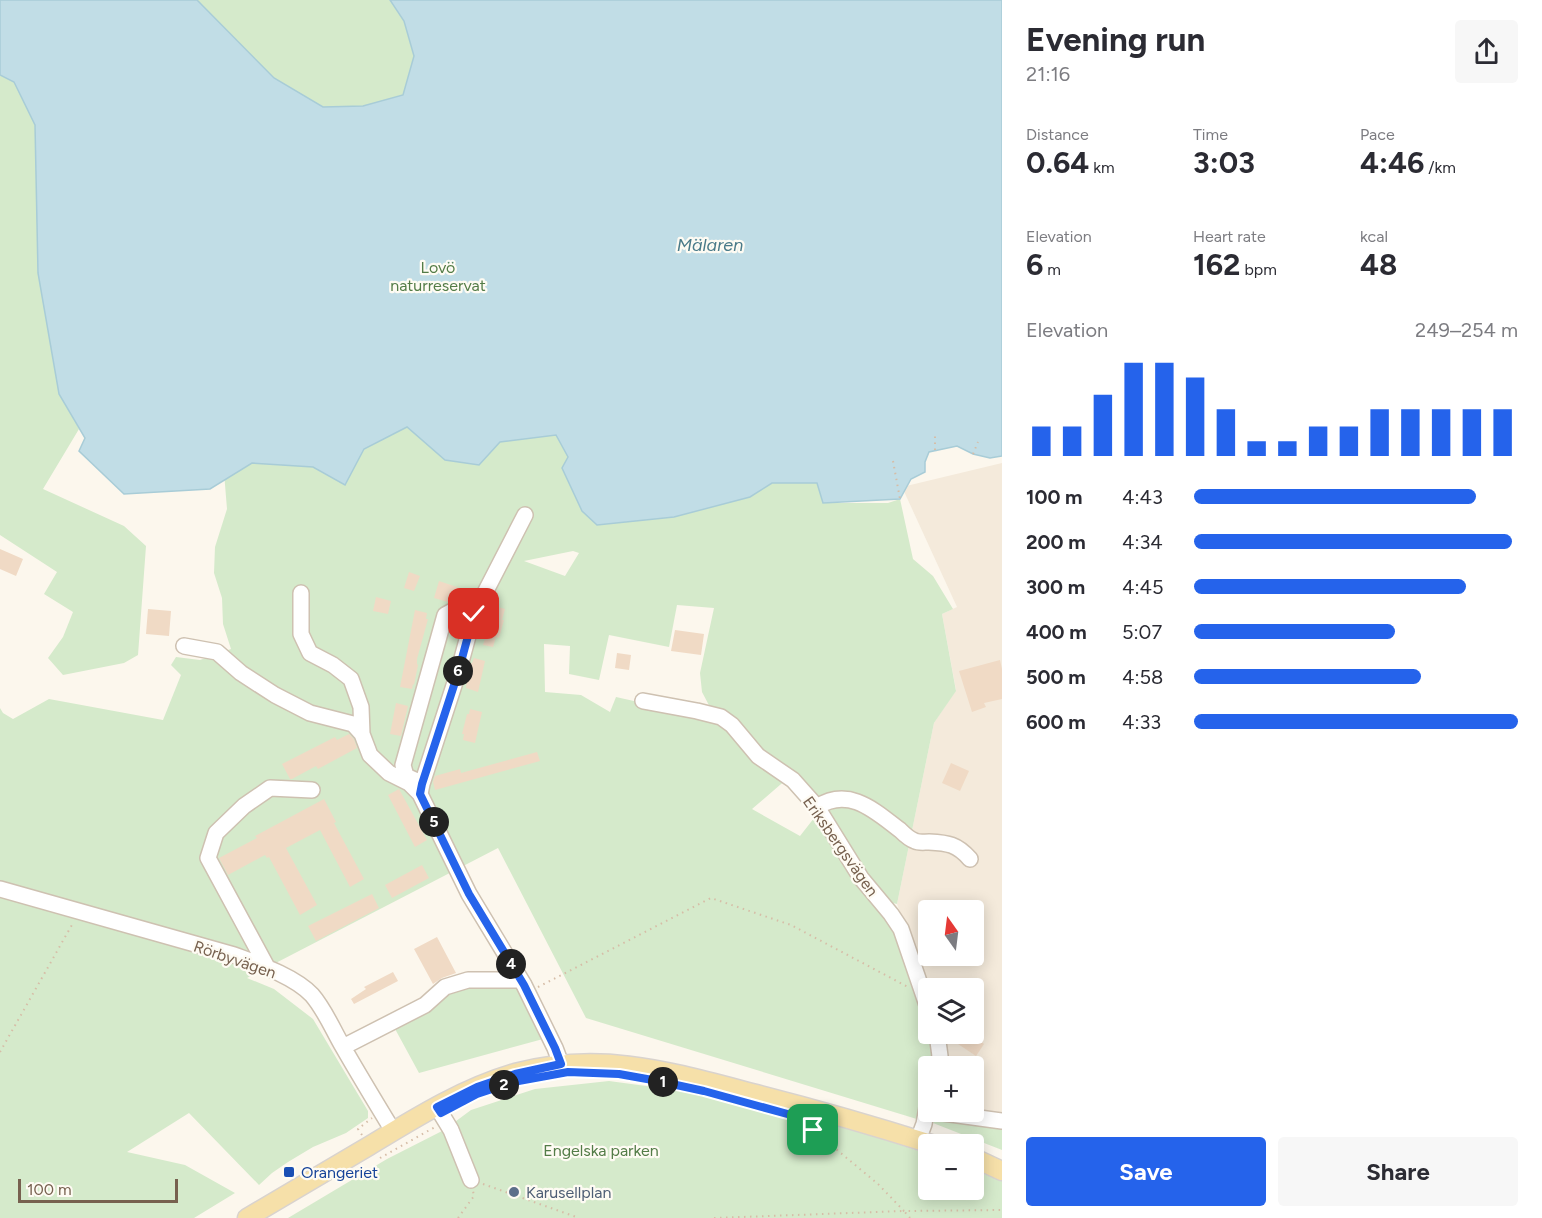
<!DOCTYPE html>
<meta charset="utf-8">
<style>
body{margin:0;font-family:Figtree,sans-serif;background:#f7f7f7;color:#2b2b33;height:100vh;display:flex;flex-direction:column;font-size:22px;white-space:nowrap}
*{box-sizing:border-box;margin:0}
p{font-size:20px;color:#7c7c81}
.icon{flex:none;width:33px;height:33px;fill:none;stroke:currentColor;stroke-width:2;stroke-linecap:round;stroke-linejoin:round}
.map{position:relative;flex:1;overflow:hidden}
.sheet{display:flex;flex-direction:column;background:#fff;width:540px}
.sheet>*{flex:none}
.needle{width:39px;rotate:346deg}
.fabs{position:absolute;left:918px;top:900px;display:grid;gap:12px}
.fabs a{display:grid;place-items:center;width:66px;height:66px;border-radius:6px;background:#fff;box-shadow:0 3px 15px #0003;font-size:30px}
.scale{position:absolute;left:18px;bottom:15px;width:160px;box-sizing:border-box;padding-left:6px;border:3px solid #77614f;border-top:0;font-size:16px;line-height:21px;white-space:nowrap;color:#77614f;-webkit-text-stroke:4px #fefbf3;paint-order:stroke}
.pin{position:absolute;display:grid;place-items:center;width:51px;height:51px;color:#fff;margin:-26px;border-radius:12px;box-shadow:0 3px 9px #0006}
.km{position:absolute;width:30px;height:30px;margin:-15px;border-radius:50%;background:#222;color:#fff;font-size:16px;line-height:30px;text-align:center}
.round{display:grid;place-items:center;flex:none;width:63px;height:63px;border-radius:6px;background:#f7f7f7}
.summary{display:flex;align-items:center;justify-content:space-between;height:102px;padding:0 24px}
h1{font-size:33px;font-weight:700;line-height:45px}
.metrics{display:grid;grid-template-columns:repeat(3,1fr);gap:9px;height:102px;padding:6px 24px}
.metrics div{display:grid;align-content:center}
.metrics b{font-size:30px;font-weight:700}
.metrics small{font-size:16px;font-weight:400}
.metrics p{font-size:16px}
.chart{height:168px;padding:12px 24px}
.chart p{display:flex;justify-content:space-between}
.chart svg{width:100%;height:108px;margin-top:6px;stroke:#2563eb;stroke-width:6}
.primary-button{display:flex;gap:12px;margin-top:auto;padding:12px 24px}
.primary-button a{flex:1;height:69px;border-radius:6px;background:#2563eb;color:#fff;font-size:24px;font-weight:700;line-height:69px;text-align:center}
.primary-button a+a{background:#f7f7f7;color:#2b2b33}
ul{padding:0 24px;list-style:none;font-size:20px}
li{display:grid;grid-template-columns:96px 72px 1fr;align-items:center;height:45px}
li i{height:15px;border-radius:8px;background:#2563eb}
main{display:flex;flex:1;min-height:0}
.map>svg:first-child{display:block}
.residential{fill:#f4eadb;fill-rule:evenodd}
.green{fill:#d5eacb;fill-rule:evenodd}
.water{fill:#c1dde6;stroke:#a8ccd7;stroke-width:1.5}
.building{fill:#f0dac5}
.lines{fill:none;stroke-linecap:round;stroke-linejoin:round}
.minor-casing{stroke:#cec1b1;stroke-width:18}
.major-casing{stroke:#d9d3ce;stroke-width:21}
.path{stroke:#d6bda7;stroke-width:2;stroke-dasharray:1.5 4.5;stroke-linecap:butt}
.minor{stroke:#fff;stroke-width:15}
.major{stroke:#f6e0a9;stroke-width:18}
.route-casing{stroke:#fff;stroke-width:12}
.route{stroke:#2563eb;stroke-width:8}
.transit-dot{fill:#1a4fb4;stroke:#fefbf3;stroke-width:2}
.service-dot{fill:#5c6f8a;stroke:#fefbf3;stroke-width:2}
.labels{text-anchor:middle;stroke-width:4.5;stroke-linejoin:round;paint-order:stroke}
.park-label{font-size:16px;fill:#537c47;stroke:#fefbf3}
.street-label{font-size:16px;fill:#77614f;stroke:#fefbf3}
.transit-label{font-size:16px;fill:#164399;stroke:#fefbf3;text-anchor:start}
.service-label{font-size:16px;fill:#4e5e75;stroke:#fefbf3;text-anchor:start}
.water-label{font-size:18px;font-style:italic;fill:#497a89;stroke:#fefbf3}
</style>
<main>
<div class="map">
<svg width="1002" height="1218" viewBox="0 0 1002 1218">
<rect width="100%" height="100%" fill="#fcf7ed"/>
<path class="residential" d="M1002,463V1113L974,1109V1066H948L942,1034H974V988H928V995L897,904L934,723L956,690L942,614L957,607L902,487ZM928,910H974V956H928Z"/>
<path class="green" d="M0,0H1002V411L619,486L624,517L612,523L674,517L750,497L772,483L817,482L824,503H888L900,499L913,559L933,576L953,609L942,614L956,691L934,723L897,904L885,901L856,860L821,805L797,775L770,760L756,748L734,721L712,711L702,692L700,673L714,608L677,605L669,647L609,635L599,680L569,674L570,646L544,644L545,692L581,695L610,712L616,697L714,719L733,730L758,762L788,778L752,809L800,836L818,813L864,888L897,930L928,1027V1034H931L937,1054L934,1066H928V1088L920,1120L586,1018L498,848L247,978L274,989L313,1019L368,1111V1118L346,1133L313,1147L288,1162L272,1173L259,1185L189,1113L127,1152L185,1165L235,1193L194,1218H0V708L3,713L13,719L49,699L163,720L181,675L171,665L176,657L200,660L231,649L223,624L222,598L214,573L215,547L227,509L222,448C179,459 146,469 112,433C103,424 98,410 93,400L71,414L79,429L43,489L124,526L146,546L138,655L124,663L63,675L48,658L63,637L73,612L44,594L57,572L0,535ZM573,551L579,553L565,576L524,561Z
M514,984L543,1039L419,1073L394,1027L455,987Z
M609,1081L676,1090L858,1131L928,1154V1190H974V1170L1002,1181V1218H288L387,1159L444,1130L471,1110L535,1089Z
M937,1119L1002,1127V1150L933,1123Z"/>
<path class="water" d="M0,0H197L274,78L323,107L363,106L403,95L414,56L404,21L390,0H1002V456L990,458L973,454L957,446L929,452L925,462V472L911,479L900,499L823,503L817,483H772L750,497L674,517L597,525L582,511L562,468L568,457L556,435L500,442L479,465L445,460L407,427L364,449L345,485L313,467L252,463L210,489L124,494L79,451L85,438L59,394L38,273L35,125L14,82L0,75Z"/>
<path class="building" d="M0,549L23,559L16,576L0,569Z
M409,572L420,576L414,591L404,588Z
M439,581L469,591L466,602L458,600L448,602L434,598Z
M376,597L391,601L388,614L373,611Z
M495,606L505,609L502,620H504L499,638L496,637L493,647L483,645Z
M148,609L171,611L169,636L146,634Z
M415,610L427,613L426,619H428L417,659V664L418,665L414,685L413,684L412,689L400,687Z
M675,630L704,634L701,655L671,651Z
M617,653L631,655L629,670L615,668Z
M474,658L485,661L478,692L466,688L467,677L471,663H472Z
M1000,660L1002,669V699L984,703L986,707L972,712L959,671Z
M396,703L408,706L401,736L390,734Z
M470,709L482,712L475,743L463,740L464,734H462L467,714H469Z
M349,734L354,739L357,748L318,769L316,766L292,779H290L282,764L335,737L337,740Z
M537,752L540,761L435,790L433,782L435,776L460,769L461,773Z
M951,763L969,771L960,791L942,783Z
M399,789L427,840L415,847L388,795Z
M324,799L336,822L334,823L364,879L350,887L320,830L286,848L317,905L300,915L269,857L267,858L265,855L228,875L219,858L257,838L255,836Z
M422,865L429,878L392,898L385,885Z
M372,894L379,908L316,941L308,926Z
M437,937L456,973L442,978L433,984L414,949Z
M393,972L398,981L354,1004L351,999L366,989L364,987Z
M957,1034H970L984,1044L976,1056L952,1040Z"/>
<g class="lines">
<defs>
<path id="minor" d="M301,593V634L310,653L333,665L351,679L361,707L362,734
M184,646L217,652L241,673L275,695L310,713L353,724L362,734L370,755L389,773L409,783L420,794L469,894L524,985L555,1048L561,1064
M643,701L697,711L721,717L732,725L758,756L793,780L817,807L861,878L891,914L901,929L928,1008
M417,781L406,776L403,765L445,615L456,609L474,614
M420,794L422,784L458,673L474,614L525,515
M817,807C849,786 875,811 900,830C904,834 909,839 915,841C919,843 924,842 929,842C948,843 957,844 970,859
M0,889L234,955C258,964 294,976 312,995C325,1010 333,1030 343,1047C359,1075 376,1103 393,1131
M267,967L208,858L216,833L244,806L270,788L312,790
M937,1034L940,1056L937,1066
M343,1047L425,1005L445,987L468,980H521
M437,1107L451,1130L471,1180
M936,1112L1002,1121
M918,1140L924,1124L928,1102"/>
<path id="major" d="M974,1158L1002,1171
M247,1218C288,1194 328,1170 369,1146C415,1118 463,1088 515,1073C602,1050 672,1072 756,1094C815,1109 874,1126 931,1144"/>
</defs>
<use href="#minor" class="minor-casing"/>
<use href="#major" class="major-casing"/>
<path class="path" d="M935,450V434
M973,454L978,442
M893,461L900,499
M538,987L711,898L791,925L908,987
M0,1052L73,923
M806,1121L813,1130L878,1184L904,1211L1002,1210
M362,1135L358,1129L372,1118
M380,1158L435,1127
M483,1184L579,1218
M458,1218L474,1196L473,1191
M714,1218L904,1211L910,1218"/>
<use href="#minor" class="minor"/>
<use href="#major" class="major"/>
</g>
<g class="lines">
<defs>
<path id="route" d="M474,614L458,673L422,784L420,794L469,894L524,985L555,1048L561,1064L515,1074L477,1087L437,1107L441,1113L477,1094L513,1082L568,1072L619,1074L658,1081L704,1091L802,1118L813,1130"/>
</defs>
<use href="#route" class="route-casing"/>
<use href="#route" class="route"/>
</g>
<rect class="transit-dot" x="283" y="1166" width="12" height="12" rx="3"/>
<circle class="service-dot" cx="514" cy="1192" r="6"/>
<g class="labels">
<g class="park-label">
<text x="438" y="273">Lovö<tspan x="438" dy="18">naturreservat</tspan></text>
<text x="601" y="1156">Engelska parken</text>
</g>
<g class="street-label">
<text transform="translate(841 846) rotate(55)" y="6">Eriksbergsvägen</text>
<text transform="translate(235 959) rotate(19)" y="6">Rörbyvägen</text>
</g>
<g class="transit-label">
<text x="301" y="1178">Orangeriet</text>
</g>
<g class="service-label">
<text x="526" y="1198">Karusellplan</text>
</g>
<g class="water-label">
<text x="710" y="251">Mälaren</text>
</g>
</g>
</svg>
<div class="fabs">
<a><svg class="needle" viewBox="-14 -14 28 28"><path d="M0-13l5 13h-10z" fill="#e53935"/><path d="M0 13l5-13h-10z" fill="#7c7c81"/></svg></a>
<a><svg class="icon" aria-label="layers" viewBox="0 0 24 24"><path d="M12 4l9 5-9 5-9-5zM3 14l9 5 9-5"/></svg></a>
<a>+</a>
<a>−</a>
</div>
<div class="scale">100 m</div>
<div class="pin" style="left:813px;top:1130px;background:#1e9e55"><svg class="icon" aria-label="arrive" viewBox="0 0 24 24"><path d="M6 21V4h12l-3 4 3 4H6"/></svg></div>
<div class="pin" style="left:474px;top:614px;background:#d93025"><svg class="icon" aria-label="check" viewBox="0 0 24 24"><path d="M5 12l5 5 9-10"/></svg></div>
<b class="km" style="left:663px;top:1082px">1</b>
<b class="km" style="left:504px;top:1085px">2</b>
<b class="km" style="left:511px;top:964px">4</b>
<b class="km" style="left:434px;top:822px">5</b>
<b class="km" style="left:458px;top:671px">6</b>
</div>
<section class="sheet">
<div class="summary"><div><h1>Evening run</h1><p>21:16</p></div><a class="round"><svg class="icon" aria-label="share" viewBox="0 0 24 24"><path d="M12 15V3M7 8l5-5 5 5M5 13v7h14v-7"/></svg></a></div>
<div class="metrics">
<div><p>Distance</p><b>0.64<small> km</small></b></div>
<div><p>Time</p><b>3:03</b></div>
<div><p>Pace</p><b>4:46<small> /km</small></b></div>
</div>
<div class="metrics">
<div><p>Elevation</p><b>6<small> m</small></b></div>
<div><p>Heart rate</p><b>162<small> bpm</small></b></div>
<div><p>kcal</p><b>48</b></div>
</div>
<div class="chart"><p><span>Elevation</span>249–254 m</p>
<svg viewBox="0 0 160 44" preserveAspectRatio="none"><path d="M5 44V32M15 44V32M25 44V19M35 44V6M45 44V6M55 44V12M65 44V25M75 44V38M85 44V38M95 44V32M105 44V32M115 44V25M125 44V25M135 44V25M145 44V25M155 44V25"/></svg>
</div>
<ul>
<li><b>100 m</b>4:43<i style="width:87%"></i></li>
<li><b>200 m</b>4:34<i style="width:98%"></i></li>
<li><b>300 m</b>4:45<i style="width:84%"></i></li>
<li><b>400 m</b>5:07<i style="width:62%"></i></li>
<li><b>500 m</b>4:58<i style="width:70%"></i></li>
<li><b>600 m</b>4:33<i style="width:100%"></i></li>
</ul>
<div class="primary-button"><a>Save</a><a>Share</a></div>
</section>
</main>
